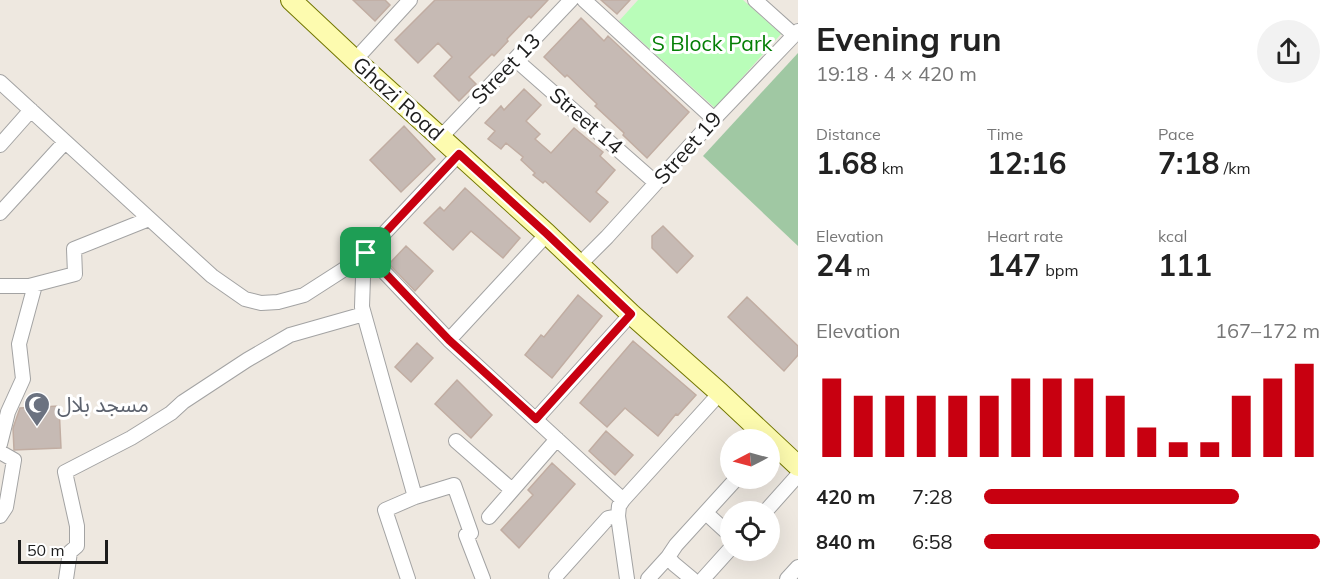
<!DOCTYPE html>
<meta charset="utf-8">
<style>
body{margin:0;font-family:Mulish,"Noto Sans Arabic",sans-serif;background:#f2f2f2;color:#222;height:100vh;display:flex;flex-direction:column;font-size:22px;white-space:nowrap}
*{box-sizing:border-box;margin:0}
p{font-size:20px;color:#767676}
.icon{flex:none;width:33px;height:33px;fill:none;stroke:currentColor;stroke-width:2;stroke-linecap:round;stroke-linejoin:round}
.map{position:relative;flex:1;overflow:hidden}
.sheet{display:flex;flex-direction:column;background:#fff;width:540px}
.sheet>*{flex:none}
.needle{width:39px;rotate:264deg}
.tools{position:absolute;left:720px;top:429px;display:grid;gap:12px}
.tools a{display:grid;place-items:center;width:60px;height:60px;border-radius:50%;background:#fff;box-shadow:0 6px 24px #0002;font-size:30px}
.scale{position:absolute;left:18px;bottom:15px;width:90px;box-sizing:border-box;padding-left:6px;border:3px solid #1c1c1c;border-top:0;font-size:16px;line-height:21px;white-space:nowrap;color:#1c1c1c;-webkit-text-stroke:4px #fff;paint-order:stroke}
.pin{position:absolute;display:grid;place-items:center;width:51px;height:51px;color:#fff;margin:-26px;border-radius:12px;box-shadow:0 3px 9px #0006}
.round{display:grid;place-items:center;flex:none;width:63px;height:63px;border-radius:32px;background:#f2f2f2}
.head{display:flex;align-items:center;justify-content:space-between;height:102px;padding:0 18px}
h1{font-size:33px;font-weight:700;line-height:45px}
.stats{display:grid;grid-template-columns:repeat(3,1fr);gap:9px;height:102px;padding:6px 18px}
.stats div{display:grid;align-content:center}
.stats b{font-size:30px;font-weight:700}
.stats small{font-size:16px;font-weight:400}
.stats p{font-size:16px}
.chart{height:168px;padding:12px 18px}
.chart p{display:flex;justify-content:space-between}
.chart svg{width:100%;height:108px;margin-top:6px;stroke:#c80010;stroke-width:6}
ul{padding:0 18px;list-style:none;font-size:20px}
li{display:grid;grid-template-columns:96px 72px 1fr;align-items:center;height:45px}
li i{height:15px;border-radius:8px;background:#c80010}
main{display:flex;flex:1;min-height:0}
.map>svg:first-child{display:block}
.cemetery{fill:#a0c8a3}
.park{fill:#b9fdb9}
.building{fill:#c6bab4;stroke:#c1ada2;stroke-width:1.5}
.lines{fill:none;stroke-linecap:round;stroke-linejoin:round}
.minor-casing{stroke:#a3a3a3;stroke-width:16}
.secondary-casing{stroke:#727600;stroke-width:22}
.minor{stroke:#fff;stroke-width:14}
.secondary{stroke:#fdfbaf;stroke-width:20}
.route-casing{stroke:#fff;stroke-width:12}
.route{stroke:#c80010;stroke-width:8}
.labels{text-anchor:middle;stroke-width:6;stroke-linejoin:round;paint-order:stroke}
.park-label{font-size:21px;fill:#047f05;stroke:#fff}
.street-label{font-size:21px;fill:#1c1c1c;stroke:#fff}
.worship-label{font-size:21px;fill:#5b616d;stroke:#fff;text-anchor:start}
</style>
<main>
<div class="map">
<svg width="798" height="579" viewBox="0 0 798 579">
<rect width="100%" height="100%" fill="#eee8e0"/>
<path class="cemetery" d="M798,53V246L703,156Z"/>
<path class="park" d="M638,0H743L781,34L715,108L619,21Z"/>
<path class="building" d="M353,0H385L390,5L375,21Z
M435,0H548L531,18L529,16L507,39L508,41L494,56L492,54L469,77L476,84L459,101L434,76L452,57L438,43L418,63L395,40Z
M601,0H630L617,14Z
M581,18L604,41L608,36L689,112L647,158L623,135L624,133L595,106L597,104L567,75L565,77L544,57Z
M524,89L541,105L526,121L540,134L535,139L551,153L574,128L603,152L600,156L615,170L596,192L608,202L590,222L545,181L543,183L533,175L535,173L521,160L523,157L506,143L501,149L488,139L495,131L485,123L501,106L504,110Z
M404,126L435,159L401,192L370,160Z
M465,188L520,238L503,258L471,231L453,250L424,223L440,207L444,211Z
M663,226L693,256L677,273L652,248V236Z
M406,246L433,271L415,291L389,264Z
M578,295L602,316L552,378L525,355L541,335L544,337Z
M747,297L798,346V355L784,371L728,317Z
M633,341L696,395L678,415L676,414L658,436L625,408L607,427L580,403Z
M417,343L433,358L411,382L395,367Z
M457,380L492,415L471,438L435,404Z
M59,406L61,448L14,450L13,428L20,408Z
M606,431L633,455L615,475L589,451Z
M552,463L575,484L519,548L501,530L533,495L528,490Z"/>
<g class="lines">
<defs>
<path id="minor" d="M584,0L714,119
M755,0L794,35
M355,60L410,0
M516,60L656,183
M0,82L212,276L245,299L261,303L278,302L304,295L360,259L459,154
M441,137L571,0
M0,145L31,110
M0,213L65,142
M366,253L449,340L623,500
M360,259L363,277L362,307L415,497
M579,265L607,237L714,119L798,31
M0,286H29L75,274L74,249L149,219
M449,340L547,234
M536,419L631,314
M456,441L512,490
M0,444L8,412L23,379L19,344L35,285
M0,452L14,460L6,507L0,516
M765,512L798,475
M706,513L730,535
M489,517L557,439
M556,576L608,518L618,516
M66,579L70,552L77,546V526L65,472L131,438L171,413L183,402L247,360L290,335L364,314
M408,579L385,510L415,497L454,485L471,533L466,535L483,579
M627,579L618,516L619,506L623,500L720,393
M648,579L668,557
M692,579L674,564L668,557L676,545L737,478
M703,579L730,549
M787,579L798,567"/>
<path id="secondary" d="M291,0L355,60L547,234L631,314L720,393L798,466"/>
</defs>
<use href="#minor" class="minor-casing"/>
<use href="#secondary" class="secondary-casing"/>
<use href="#minor" class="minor"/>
<use href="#secondary" class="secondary"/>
</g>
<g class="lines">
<defs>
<path id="route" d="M459,154L547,234L631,314L536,419L449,340L366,253Z"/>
</defs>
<use href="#route" class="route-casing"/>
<use href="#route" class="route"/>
</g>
<defs>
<symbol id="mosque-pin" viewBox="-11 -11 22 30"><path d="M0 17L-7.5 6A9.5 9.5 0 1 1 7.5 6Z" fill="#6b7280" stroke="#fff"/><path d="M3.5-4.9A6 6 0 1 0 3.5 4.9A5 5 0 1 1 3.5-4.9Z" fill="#fff"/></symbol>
</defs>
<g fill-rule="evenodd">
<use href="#mosque-pin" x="22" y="390" width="30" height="40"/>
</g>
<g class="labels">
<g class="park-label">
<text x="712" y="51">S Block Park</text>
</g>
<g class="street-label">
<text transform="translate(506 69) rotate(-46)" y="7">Street 13</text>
<text transform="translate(398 99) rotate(42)" y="7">Ghazi Road</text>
<text transform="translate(586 121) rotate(41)" y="7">Street 14</text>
<text transform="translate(688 148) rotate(-48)" y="7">Street 19</text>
</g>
<g class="worship-label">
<text x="57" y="412">مسجد بلال</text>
</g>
</g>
</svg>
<div class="tools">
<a><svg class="needle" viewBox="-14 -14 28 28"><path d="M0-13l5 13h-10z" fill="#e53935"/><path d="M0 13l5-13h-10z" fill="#767676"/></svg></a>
<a><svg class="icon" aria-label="locate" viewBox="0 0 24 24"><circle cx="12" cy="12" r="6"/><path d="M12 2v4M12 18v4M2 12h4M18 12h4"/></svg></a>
</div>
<div class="scale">50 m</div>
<div class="pin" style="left:366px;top:253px;background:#1e9e55"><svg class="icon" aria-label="arrive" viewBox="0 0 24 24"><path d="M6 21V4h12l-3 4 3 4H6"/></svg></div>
</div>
<section class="sheet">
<div class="head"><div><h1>Evening run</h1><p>19:18 · 4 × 420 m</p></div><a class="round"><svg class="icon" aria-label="share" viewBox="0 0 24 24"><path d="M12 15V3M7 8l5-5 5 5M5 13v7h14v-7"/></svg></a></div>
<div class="stats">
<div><p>Distance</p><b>1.68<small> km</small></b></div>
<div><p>Time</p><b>12:16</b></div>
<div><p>Pace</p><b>7:18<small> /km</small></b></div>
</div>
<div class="stats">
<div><p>Elevation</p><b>24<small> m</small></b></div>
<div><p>Heart rate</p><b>147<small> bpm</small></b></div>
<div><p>kcal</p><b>111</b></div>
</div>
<div class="chart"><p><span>Elevation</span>167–172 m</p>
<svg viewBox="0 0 160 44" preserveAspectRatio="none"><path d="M5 44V12M15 44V19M25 44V19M35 44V19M45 44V19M55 44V19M65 44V12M75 44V12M85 44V12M95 44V19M105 44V32M115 44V38M125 44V38M135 44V19M145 44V12M155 44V6"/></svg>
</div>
<ul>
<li><b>420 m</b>7:28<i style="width:76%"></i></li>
<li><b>840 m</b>6:58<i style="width:100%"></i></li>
</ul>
</section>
</main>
